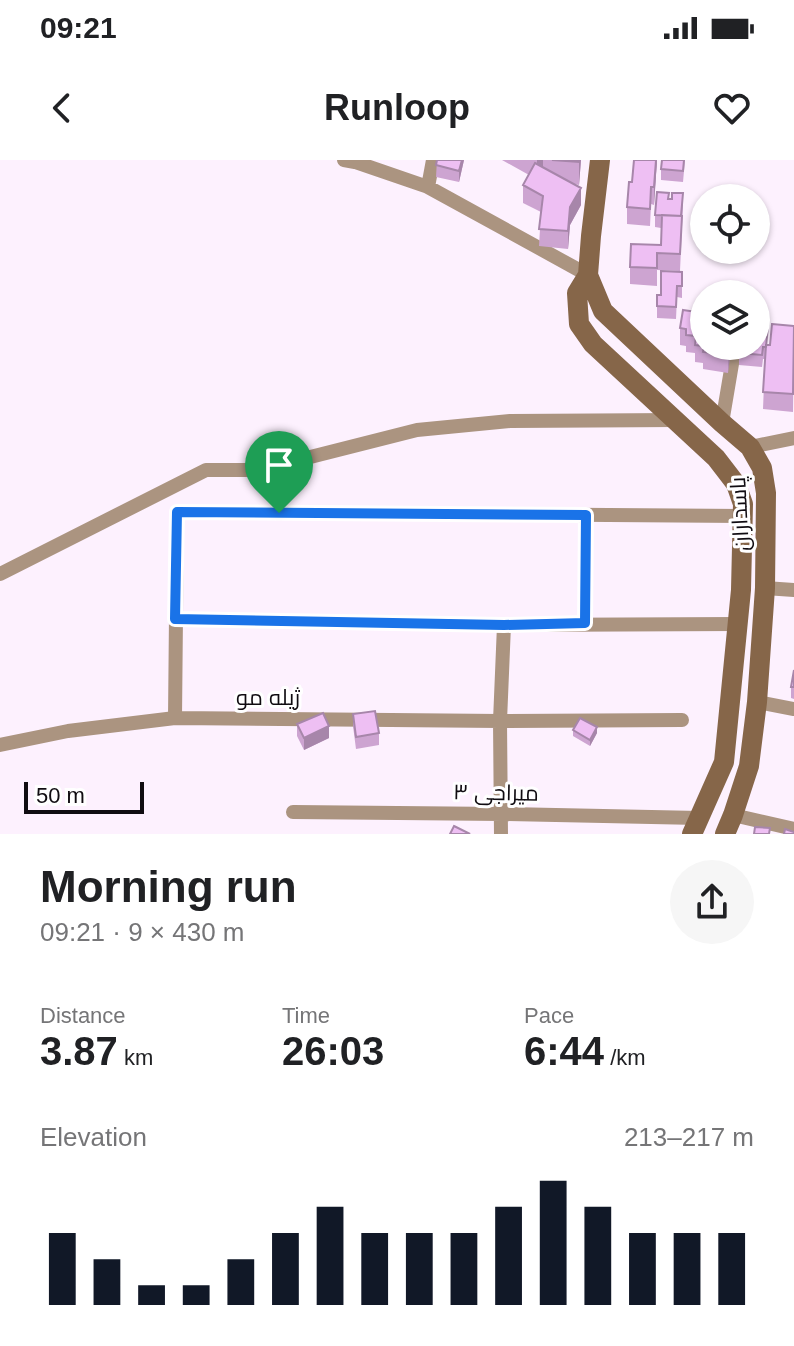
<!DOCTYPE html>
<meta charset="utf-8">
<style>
body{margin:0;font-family:Helvetica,Cairo,sans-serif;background:#f6f6f6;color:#202124;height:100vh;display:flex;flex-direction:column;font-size:30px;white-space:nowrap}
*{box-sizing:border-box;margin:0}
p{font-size:26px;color:#757577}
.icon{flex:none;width:44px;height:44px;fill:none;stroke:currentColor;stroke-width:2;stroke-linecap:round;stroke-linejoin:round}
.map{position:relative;height:674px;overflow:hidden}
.sheet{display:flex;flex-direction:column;background:#fff;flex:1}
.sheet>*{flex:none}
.controls{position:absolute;left:690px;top:24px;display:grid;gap:16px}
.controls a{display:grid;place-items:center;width:80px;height:80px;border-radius:50%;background:#fff;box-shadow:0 2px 6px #0004;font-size:40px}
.scale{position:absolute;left:24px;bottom:20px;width:120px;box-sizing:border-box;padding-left:8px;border:4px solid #100c11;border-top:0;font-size:22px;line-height:28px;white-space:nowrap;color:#100c11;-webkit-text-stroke:6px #fff;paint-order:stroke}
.pin{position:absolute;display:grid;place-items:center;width:68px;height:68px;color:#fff;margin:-82px -34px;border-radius:50% 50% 50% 0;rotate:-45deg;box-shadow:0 0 8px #0007}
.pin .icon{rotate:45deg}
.round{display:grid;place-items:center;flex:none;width:84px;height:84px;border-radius:42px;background:#f6f6f6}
.summary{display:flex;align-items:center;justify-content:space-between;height:136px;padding:0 40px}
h1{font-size:44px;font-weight:600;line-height:60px}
.metrics{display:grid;grid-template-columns:repeat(3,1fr);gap:12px;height:136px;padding:8px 40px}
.metrics div{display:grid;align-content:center}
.metrics b{font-size:40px;font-weight:600}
.metrics small{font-size:22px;font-weight:400}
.metrics p{font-size:22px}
.chart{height:224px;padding:16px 40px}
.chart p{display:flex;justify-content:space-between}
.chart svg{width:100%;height:144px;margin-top:8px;stroke:#111827;stroke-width:6}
.status{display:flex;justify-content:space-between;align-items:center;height:56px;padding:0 40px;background:#fff;direction:ltr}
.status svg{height:22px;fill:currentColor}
header{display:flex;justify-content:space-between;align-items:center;height:104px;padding:0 40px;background:#fff;font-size:36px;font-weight:600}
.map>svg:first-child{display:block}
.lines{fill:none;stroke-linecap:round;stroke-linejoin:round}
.minor{stroke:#ab9480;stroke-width:14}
.secondary{stroke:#866649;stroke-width:20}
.wall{fill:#cda4d1}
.shaded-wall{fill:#a786aa}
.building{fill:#eebff3;stroke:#a786aa;stroke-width:2}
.route-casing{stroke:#fff;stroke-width:16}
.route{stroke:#1a73e8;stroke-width:10}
.labels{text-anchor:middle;stroke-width:6;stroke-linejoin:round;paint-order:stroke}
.street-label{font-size:22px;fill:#100c11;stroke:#fff}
</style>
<div class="status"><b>09:21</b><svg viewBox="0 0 49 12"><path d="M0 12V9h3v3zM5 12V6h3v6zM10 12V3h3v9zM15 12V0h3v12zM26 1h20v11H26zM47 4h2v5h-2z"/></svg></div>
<header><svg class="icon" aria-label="back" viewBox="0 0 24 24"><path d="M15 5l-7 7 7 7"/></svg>Runloop<svg class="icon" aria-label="heart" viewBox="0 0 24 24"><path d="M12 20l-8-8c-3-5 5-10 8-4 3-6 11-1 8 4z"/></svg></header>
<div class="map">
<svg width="794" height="674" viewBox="0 0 794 674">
<rect width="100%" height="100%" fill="#fdf1fe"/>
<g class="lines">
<path class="minor" d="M344,0L355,2L428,27L588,115
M428,27L433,0
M722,263L735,186
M750,287L794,278
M0,414L206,310H259L417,270L510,261L676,260
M765,428L794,430
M175,459L504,465L738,464
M585,463L586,355
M757,542L794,549
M175,558L177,352L743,356
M0,585L68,571L175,558L500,561L682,560
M293,652L502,654L699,658
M733,655L794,669
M501,674L500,561L504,465"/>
<path class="secondary" d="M600,0L591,76L588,115L603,151L722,263L750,287L762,308L766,333L765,428L757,542L749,606L733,655L725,674
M588,115L577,133L579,164L593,184L716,298L736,324L743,344L741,430L724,602L692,674"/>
</g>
<path class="wall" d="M437,0H464L459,22L436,17Z
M502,0H581L579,25L574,24L581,45L570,65L568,89L539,86L541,52L523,43V25L529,15Z
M657,0L654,45L651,44L650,66L627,64V47L632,22Z
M685,0L683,22L661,20V9Z
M669,39L683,45L680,111L657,110V126L630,124V107L661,85V68L655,67V55Z
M682,112V138L677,137L676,159L657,158V135H661Z
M683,150L704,186H731L728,213L703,209V203L695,202V193L686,192V186L680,185V168Z
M794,166L793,252L763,249L765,199H763L762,207L739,205V186L770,185Z
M794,510V539L791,538V527Z
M353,554L379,573V585L356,589L353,566Z
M297,564L329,578L304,590L297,576Z
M573,570L597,573L590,586L573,576Z"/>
<path class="shaded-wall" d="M462,0H464L459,22V11Z
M537,0H543V9L537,19Z
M579,0H581L579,25Z
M656,0H657L654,45V27Z
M581,28V45L570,65L568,89V71L570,47Z
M729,186H731V189L728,213Z
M329,566V578L304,590V578Z
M597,567V573L590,586V580Z"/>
<path class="building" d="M437,0H462L459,11L436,5Z
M552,0H579V2Z
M634,0H656L654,27H651L650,49L627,47L629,22H632Z
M662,0H684L683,11L661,9Z
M535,3L581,28L570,47L568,71L539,69L543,36L523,25Z
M657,32L669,33L668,39H672V33H683L681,56L655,55Z
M662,55L682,56L680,94L657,93V108L630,107L631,84L661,85Z
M661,111L682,112V126H677L676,147L657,146V135H661Z
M683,150L704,153V186H729L728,195L703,192L704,186L695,185L696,176L686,175V169L680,168Z
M772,164L794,166L793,234L763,232L766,185H770Z
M756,165L768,166L766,187H763L762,195L739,193V186H756Z
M794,510V527H791Z
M375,551L379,573L356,577L353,554Z
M323,553L329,566L304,578L297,564Z
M580,558L597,567L590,580L573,570Z
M454,666L470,674H450Z
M755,667L770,668L769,674H754Z
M785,669L794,672V674H784Z"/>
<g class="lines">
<defs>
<path id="route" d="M177,352L586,355L585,463L504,465L175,459Z"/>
</defs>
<use href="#route" class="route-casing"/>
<use href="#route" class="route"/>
</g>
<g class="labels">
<g class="street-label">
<text transform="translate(739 354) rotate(-93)" y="8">پاسداران</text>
<text x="268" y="545">ژیله مو</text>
<text transform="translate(496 632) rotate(1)" y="8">میراجی ۳</text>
</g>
</g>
</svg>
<div class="controls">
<a><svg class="icon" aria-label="locate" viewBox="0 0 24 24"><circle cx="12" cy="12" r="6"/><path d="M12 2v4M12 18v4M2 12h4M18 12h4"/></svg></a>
<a><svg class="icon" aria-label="layers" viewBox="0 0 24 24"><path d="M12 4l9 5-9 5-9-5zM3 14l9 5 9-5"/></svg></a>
</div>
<div class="scale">50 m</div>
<div class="pin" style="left:279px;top:353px;background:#1e9e55"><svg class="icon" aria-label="arrive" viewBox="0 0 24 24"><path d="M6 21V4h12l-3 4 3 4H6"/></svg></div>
</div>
<section class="sheet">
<div class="summary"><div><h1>Morning run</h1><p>09:21 · 9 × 430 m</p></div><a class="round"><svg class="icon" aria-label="share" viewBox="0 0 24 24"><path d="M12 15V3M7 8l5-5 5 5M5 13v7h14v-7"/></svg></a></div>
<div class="metrics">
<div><p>Distance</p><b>3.87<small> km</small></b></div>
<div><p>Time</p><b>26:03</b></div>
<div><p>Pace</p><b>6:44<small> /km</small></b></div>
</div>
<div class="chart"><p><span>Elevation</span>213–217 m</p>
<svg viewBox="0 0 160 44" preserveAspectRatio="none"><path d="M5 44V22M15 44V30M25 44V38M35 44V38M45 44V30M55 44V22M65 44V14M75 44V22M85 44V22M95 44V22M105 44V14M115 44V6M125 44V14M135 44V22M145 44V22M155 44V22"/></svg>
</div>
</section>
